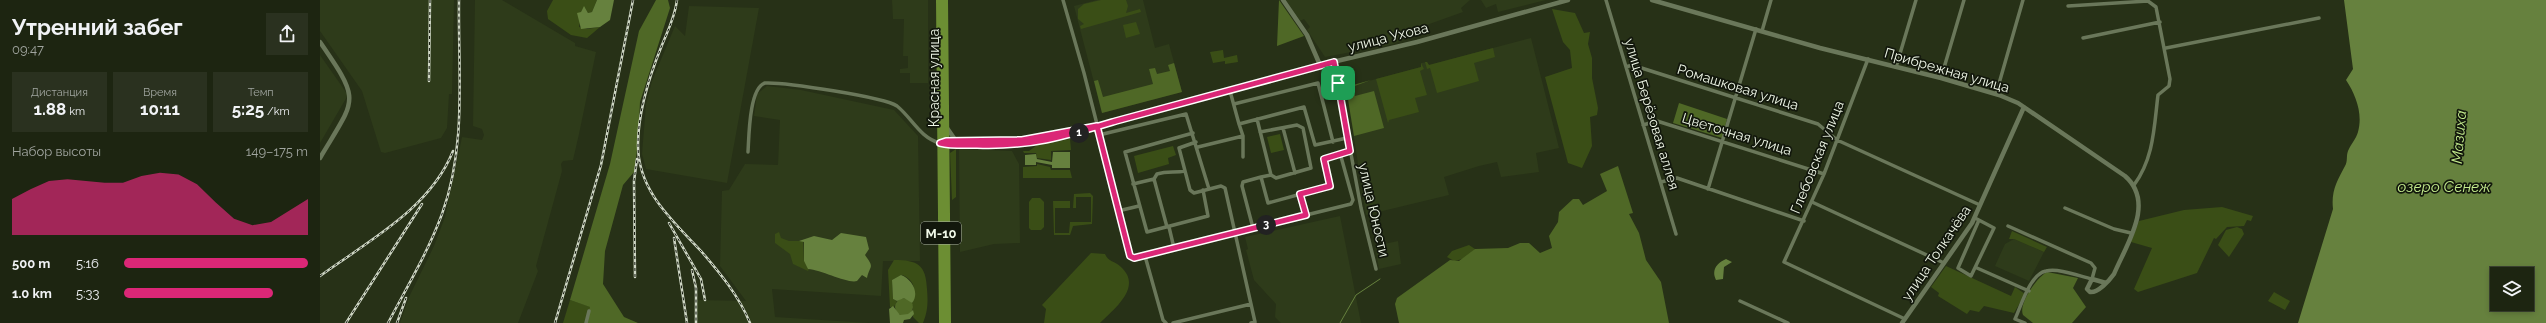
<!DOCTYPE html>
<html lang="ru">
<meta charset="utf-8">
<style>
body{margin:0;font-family:Raleway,sans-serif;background:#2a311f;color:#f1f3f6;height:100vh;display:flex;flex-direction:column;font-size:15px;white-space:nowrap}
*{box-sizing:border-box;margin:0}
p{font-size:13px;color:#a0a59f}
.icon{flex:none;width:22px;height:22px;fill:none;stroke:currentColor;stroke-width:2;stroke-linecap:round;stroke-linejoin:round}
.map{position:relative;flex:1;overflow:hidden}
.sheet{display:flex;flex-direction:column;background:#1d2511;width:320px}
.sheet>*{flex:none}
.controls{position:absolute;left:2170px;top:267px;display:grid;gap:8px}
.controls a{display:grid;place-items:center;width:44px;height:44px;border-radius:0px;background:#1d2511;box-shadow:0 2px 6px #0003,0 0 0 1px #3b4231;font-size:20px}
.pin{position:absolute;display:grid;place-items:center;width:34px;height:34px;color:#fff;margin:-17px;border-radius:8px;box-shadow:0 2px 6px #0006}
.km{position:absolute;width:20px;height:20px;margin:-10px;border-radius:50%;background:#222;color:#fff;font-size:11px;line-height:20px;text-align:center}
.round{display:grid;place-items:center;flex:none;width:42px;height:42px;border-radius:0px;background:#2a311f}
.headline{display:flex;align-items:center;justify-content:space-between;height:68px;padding:0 12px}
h1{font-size:22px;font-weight:700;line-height:30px}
.stats{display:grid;grid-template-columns:repeat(3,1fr);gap:6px;height:68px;padding:4px 12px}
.stats div{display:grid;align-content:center;border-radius:0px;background:#2a311f;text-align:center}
.stats b{font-size:17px;font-weight:700}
.stats small{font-size:11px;font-weight:400}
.stats p{font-size:11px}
.chart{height:112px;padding:8px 12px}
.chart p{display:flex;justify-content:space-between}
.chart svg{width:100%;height:72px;margin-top:4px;fill:#db2777;opacity:.7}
ul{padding:0 12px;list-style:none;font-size:13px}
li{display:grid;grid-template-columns:64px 48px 1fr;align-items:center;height:30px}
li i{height:10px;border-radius:5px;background:#db2777}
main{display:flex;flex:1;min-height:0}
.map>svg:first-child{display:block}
.built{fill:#2e3b1a}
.green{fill:#3a4e16}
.forest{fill:#4f6826}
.water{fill:#66813e;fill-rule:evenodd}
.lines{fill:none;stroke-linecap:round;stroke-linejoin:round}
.stream{stroke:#66813e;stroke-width:1}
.minor{stroke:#6a775a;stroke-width:3.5}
.tertiary{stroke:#6a775a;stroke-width:4.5}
.trunk{stroke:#6c8e33;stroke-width:6}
.rail-casing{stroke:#cfd7c5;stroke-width:2.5}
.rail{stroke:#12170c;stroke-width:1;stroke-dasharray:3;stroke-linecap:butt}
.route-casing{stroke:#fff;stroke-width:8}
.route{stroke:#db2777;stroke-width:5}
.labels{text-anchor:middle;stroke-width:3.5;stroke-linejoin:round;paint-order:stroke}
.shield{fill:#12170c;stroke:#adb4a6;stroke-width:1}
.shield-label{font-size:13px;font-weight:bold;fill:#f0f8e8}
.street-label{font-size:14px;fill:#f0f8e8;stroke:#12170c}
.water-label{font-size:15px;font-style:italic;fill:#c6ee8f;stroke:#12170c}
</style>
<main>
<section class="sheet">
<div class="headline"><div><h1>Утренний забег</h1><p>09:47</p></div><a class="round"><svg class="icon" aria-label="share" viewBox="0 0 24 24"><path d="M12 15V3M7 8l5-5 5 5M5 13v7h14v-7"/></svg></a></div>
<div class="stats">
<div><p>Дистанция</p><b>1.88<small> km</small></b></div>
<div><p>Время</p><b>10:11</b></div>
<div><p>Темп</p><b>5:25<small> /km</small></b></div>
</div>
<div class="chart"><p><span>Набор высоты</span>149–175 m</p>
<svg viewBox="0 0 160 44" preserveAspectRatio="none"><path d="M0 44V22L10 16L20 11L30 10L40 11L50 12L60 12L70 8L80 6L90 7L100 13L110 24L120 34L130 38L140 36L150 29L160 22V44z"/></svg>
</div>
<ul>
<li><b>500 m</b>5:16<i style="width:100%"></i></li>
<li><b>1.0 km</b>5:33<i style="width:81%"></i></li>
</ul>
</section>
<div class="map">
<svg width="2226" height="323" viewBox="0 0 2226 323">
<rect width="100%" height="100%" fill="#273117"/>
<path class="built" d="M0,0H134L132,94H129L127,128L121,138L65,153L61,152L42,91L0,31Z
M155,0H182L255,43V46L276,52L259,134L253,160L243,161L241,164L242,171L216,266L218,271L198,323H80L89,297L114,246L125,217L142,137L162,140L164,135L162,129L153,126Z
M572,0H608V83H590V73H580V69L588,68V56H583L584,19H573Z
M777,0H823L835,48L849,44L862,92L782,113L754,6Z
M966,0H1150L1141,8L1143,12L1101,27L1102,31L1098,34L1073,44L1005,57L987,30L990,27L984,19L980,21Z
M1161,0H1226L1178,12L1176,4L1166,8Z
M369,6L439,8L407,183L326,169L322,154L326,104L332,81L355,26L365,36Z
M1211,38L1239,148L1216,153L1219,172L1181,177L1177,162L1159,166L1124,177L1129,195L1046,215L1026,87L1101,67V63L1107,62L1109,65Z
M0,55L28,95L0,143Z
M447,86L481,90L574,110L598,136L600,261H563L561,296L452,289L455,317L549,323H374L375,300L426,301L400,266L402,191L409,190L425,164L458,165L460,120L434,116L437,94Z
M639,149L692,151L699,164L700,243L674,244L640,252Z
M1020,216L1041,323H961L955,317L956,304L934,280L926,250L928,249L925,237Z
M1694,239L1724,252L1709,281L1675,266L1685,244Z
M1078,241L1081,264L1059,269L1055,246Z"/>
<path class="green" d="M233,0H277L272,12L268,13L265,8L262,10L259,27L267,29L280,27L267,38L251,35L228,19L227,11Z
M781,0H806L808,6L806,13L820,9L821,12L761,29L760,26L764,24L758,19V9L764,4Z
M1232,9L1255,13L1264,33L1270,32L1268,44L1272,58V78L1278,108L1277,115L1270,117L1272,146L1262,168L1248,163L1225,77L1252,68L1250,50L1243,42Z
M816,22L820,34L806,38L803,25Z
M1173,48L1175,57L1154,63L1159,81L1117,93L1110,68L1107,69L1105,62H1107L1109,65Z
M903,50L904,58L917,55L918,62L905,64V61L893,63L890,52Z
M1101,63L1104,69L1100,71L1107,95L1095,98L1099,112L1069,120L1068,123L1056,79L1101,67Z
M960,134L964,150L951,153L947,137Z
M750,139L751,150L731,151V160L717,158L716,153H704L703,151H709L717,145Z
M853,146L856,155L848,158L849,164L818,173L814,156Z
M636,149V197L632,200L630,153Z
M717,164L730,167L731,170H750L752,178H703V167L717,166Z
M770,193L773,196L772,224L753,226L750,235H734L733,201H750V208H735V233H749L750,222H771V197H756V208H753L754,194Z
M712,198H720L724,202V227L721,230H711L709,228V202Z
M1902,207L1933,216L1931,221L1927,220L1924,226L1907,227L1896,239L1894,238L1877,273L1818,292L1814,289L1832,248L1811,242L1819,221L1864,210Z
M1917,227L1922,229L1924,234L1909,257L1898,245L1906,230Z
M1692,231L1727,247L1724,252L1694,239H1689Z
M459,232L461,238L469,241H483L484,261L489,269L488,271L473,264L470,254L455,243V234Z
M1149,245L1155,249C1151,256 1141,260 1134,261L1127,257L1132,251Z
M771,253L785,254C788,262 795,261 801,267C823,287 794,309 780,323H724L726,309L722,305Z
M574,260C598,260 606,265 607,289C608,302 608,311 603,323H599L593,317V306L590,302L592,303C596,290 595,280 582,275L572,280L573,299L577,301L574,307H570L568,270Z
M1626,266L1691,296L1695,287L1705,294L1694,313L1664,306L1659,312L1650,310L1647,314L1618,296L1619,293L1611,287Z
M1954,292L1970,301L1965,310L1948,301Z
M250,300L271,307L267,323H243Z"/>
<path class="forest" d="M336,0H348L350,8L320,102L318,143L314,172L303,185L285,251L283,284L304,317L318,323H266L270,307L250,300L290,164L319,31Z
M959,0L984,36L957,46Z
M854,63L862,92L782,113L774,81L778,80L783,97L833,84L829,69L835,68L837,74L850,71L848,65Z
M1051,80L1032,87L1035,96L1054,91L1064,128L1034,136L1026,87Z
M1359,103L1407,119L1402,138L1353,123Z
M1298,166L1313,213L1309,214L1319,233L1326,260L1341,282L1349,323H1079L1075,304L1077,298L1130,260L1139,261L1155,249L1188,248L1200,243H1209L1220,253L1232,248L1229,236L1238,222L1239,212L1253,199H1259L1263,205L1287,191L1280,174Z
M1727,272L1758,278L1753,288L1766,307L1752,323H1713L1703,315C1698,304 1717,277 1727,272Z
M575 307a9 9 0 1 1 18 0a9 9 0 1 1-18 0Z"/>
<path class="water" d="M277,0H294L290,20L280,27L261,29L257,13L261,12L264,6L268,13L272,12Z
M2024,0H2226V323H1978L2013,209C2011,191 2017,181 2025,166C2028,161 2026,156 2028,151C2031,144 2036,139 2038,132C2043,114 2036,95 2026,80L2033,69ZM2177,274H2207V304H2177Z
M733,152H750V168H732V165L716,162V165H705V155L716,154L717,159L732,162Z
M521,233L546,237L549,249L545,255C555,269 550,264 547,278L542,275L537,281C528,284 502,270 488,269L484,261V242L479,241L494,236L512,240Z
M1406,259L1412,262L1404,267L1403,279L1396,280C1391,270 1397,263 1406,259Z
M581,275C592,279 600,293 592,303L584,298L577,301L573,299L572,280Z
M573,306L580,315L588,314L593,310L594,314L590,319L584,320L583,323H570L569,309Z"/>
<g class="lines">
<path class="stream" d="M1020,323L1036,295L1060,279"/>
<path class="minor" d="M743,0L764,73L811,258L1031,204L1033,200L1020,153L1030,151
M1286,0L1356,234
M1748,6L1828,1L1836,7L1850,79L1849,86L1838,95C1834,127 1834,158 1814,185
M1442,31L1451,0
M1763,38L1840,22
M1846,48L1999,18
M1548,59L1504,174L1464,262L1585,319
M1014,62L1041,208L1056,269
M1306,67L1312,65L1498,124L1517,140L1660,205
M1576,67L1596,0
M1621,78L1644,0
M910,91L919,124L984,107L995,145L1027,138
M1676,94L1703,0
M914,104L998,83L1013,142
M937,119L951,175L941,177
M1323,125L1337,121L1504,174
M963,128L975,173
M940,132L977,125L983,128L991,168L956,178L951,175
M873,133L805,152L827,232L888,216L883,190
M779,135L866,114L889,189
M923,136V157
M876,142L859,148L870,190L874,193L901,186L905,188L935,322L931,323
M878,147L923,136L919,124
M428,152C429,137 429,88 445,83C464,82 564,97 577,106C592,118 600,138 620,143
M834,179L847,227
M1341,182L1357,178L1484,221
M813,184L834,179L837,174C848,171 855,173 865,171
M1388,189L1436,29
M980,194L986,215
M1492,202L1624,263
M1745,208L1794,229L1811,233
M798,211L819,206
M1655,218L1674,228L1651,276L1638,268L1659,220
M1688,226L1771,263L1775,268L1772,279C1759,276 1739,268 1726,271C1710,274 1701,306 1695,319L1705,323
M849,227L854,248
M933,228L922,186L923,182L941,177L948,203L1010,186L1004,159L1020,153
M825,256L843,320L846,323
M1657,268L1709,291
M1420,301L1468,323
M266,323L269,311
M853,323L931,304"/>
<path class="tertiary" d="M963,0L987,35L1000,65
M1332,0L1500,48L1621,78L1679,95L1698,103L1805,176C1836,203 1806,245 1794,274C1789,281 1778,293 1770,292L1767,289L1772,279L1786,283
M0,42C42,103 36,97 0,158
M627,128L636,141
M624,142L702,140L775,126
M624,144L691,145L755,134L796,121L1000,65L1097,42L1248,0
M1582,323L1652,223L1704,107"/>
<path class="trunk" d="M619,0L622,323
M625,0L628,323"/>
<defs>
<path id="rail" d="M357,0C355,17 348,30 342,45C329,77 318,111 318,145C318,191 352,220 381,251C400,273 419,296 430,323
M109,81L110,0
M349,223L381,279L385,300
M354,238L367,323
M372,270L376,288V323
M0,276C48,241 110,209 133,151
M315,277L314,181L317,159
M26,323L102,204
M68,323C87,287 108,252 122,214C147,145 138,72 139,0
M77,323L86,298
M235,323L281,165L313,0"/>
</defs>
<use href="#rail" class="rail-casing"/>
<use href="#rail" class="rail"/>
</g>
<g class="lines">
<defs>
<path id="route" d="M1018,83L1014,62L796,121C746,136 711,147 657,145C645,145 632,146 620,143L626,141L702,140L777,126L810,256L814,258L986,215L980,194L1010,186L1004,159L1030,151L1018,83"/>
</defs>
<use href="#route" class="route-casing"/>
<use href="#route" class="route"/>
</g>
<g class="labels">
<rect class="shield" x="601" y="222" width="40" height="22" rx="3"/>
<g class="shield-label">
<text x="621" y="238">М-10</text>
</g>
<g class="street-label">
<text transform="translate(1068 37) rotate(-14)" y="5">улица Ухова</text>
<text transform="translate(1627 70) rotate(16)" y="5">Прибрежная улица</text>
<text transform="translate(614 78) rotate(-90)" y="5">Красная улица</text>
<text transform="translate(1418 87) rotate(17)" y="5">Ромашковая улица</text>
<text transform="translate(1332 114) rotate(73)" y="5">улица Берёзовая аллея</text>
<text transform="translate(1417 134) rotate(17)" y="5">Цветочная улица</text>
<text transform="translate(1497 157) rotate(-68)" y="5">Глебовская улица</text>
<text transform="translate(1054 210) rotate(77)" y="5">улица Юности</text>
<text transform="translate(1616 253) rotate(-56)" y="5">улица Толкачёва</text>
</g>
<g class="water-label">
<text transform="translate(2139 137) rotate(-85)" y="5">Мазиха</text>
<text x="2124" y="192">озеро Сенеж</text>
</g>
</g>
</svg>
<div class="controls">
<a><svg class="icon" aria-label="layers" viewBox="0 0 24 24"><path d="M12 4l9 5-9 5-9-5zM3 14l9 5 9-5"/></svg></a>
</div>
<div class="pin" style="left:1018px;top:83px;background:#1e9e55"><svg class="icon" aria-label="arrive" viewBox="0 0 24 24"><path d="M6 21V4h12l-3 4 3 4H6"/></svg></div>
<b class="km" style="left:759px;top:133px">1</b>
<b class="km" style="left:946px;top:225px">3</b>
</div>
</main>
